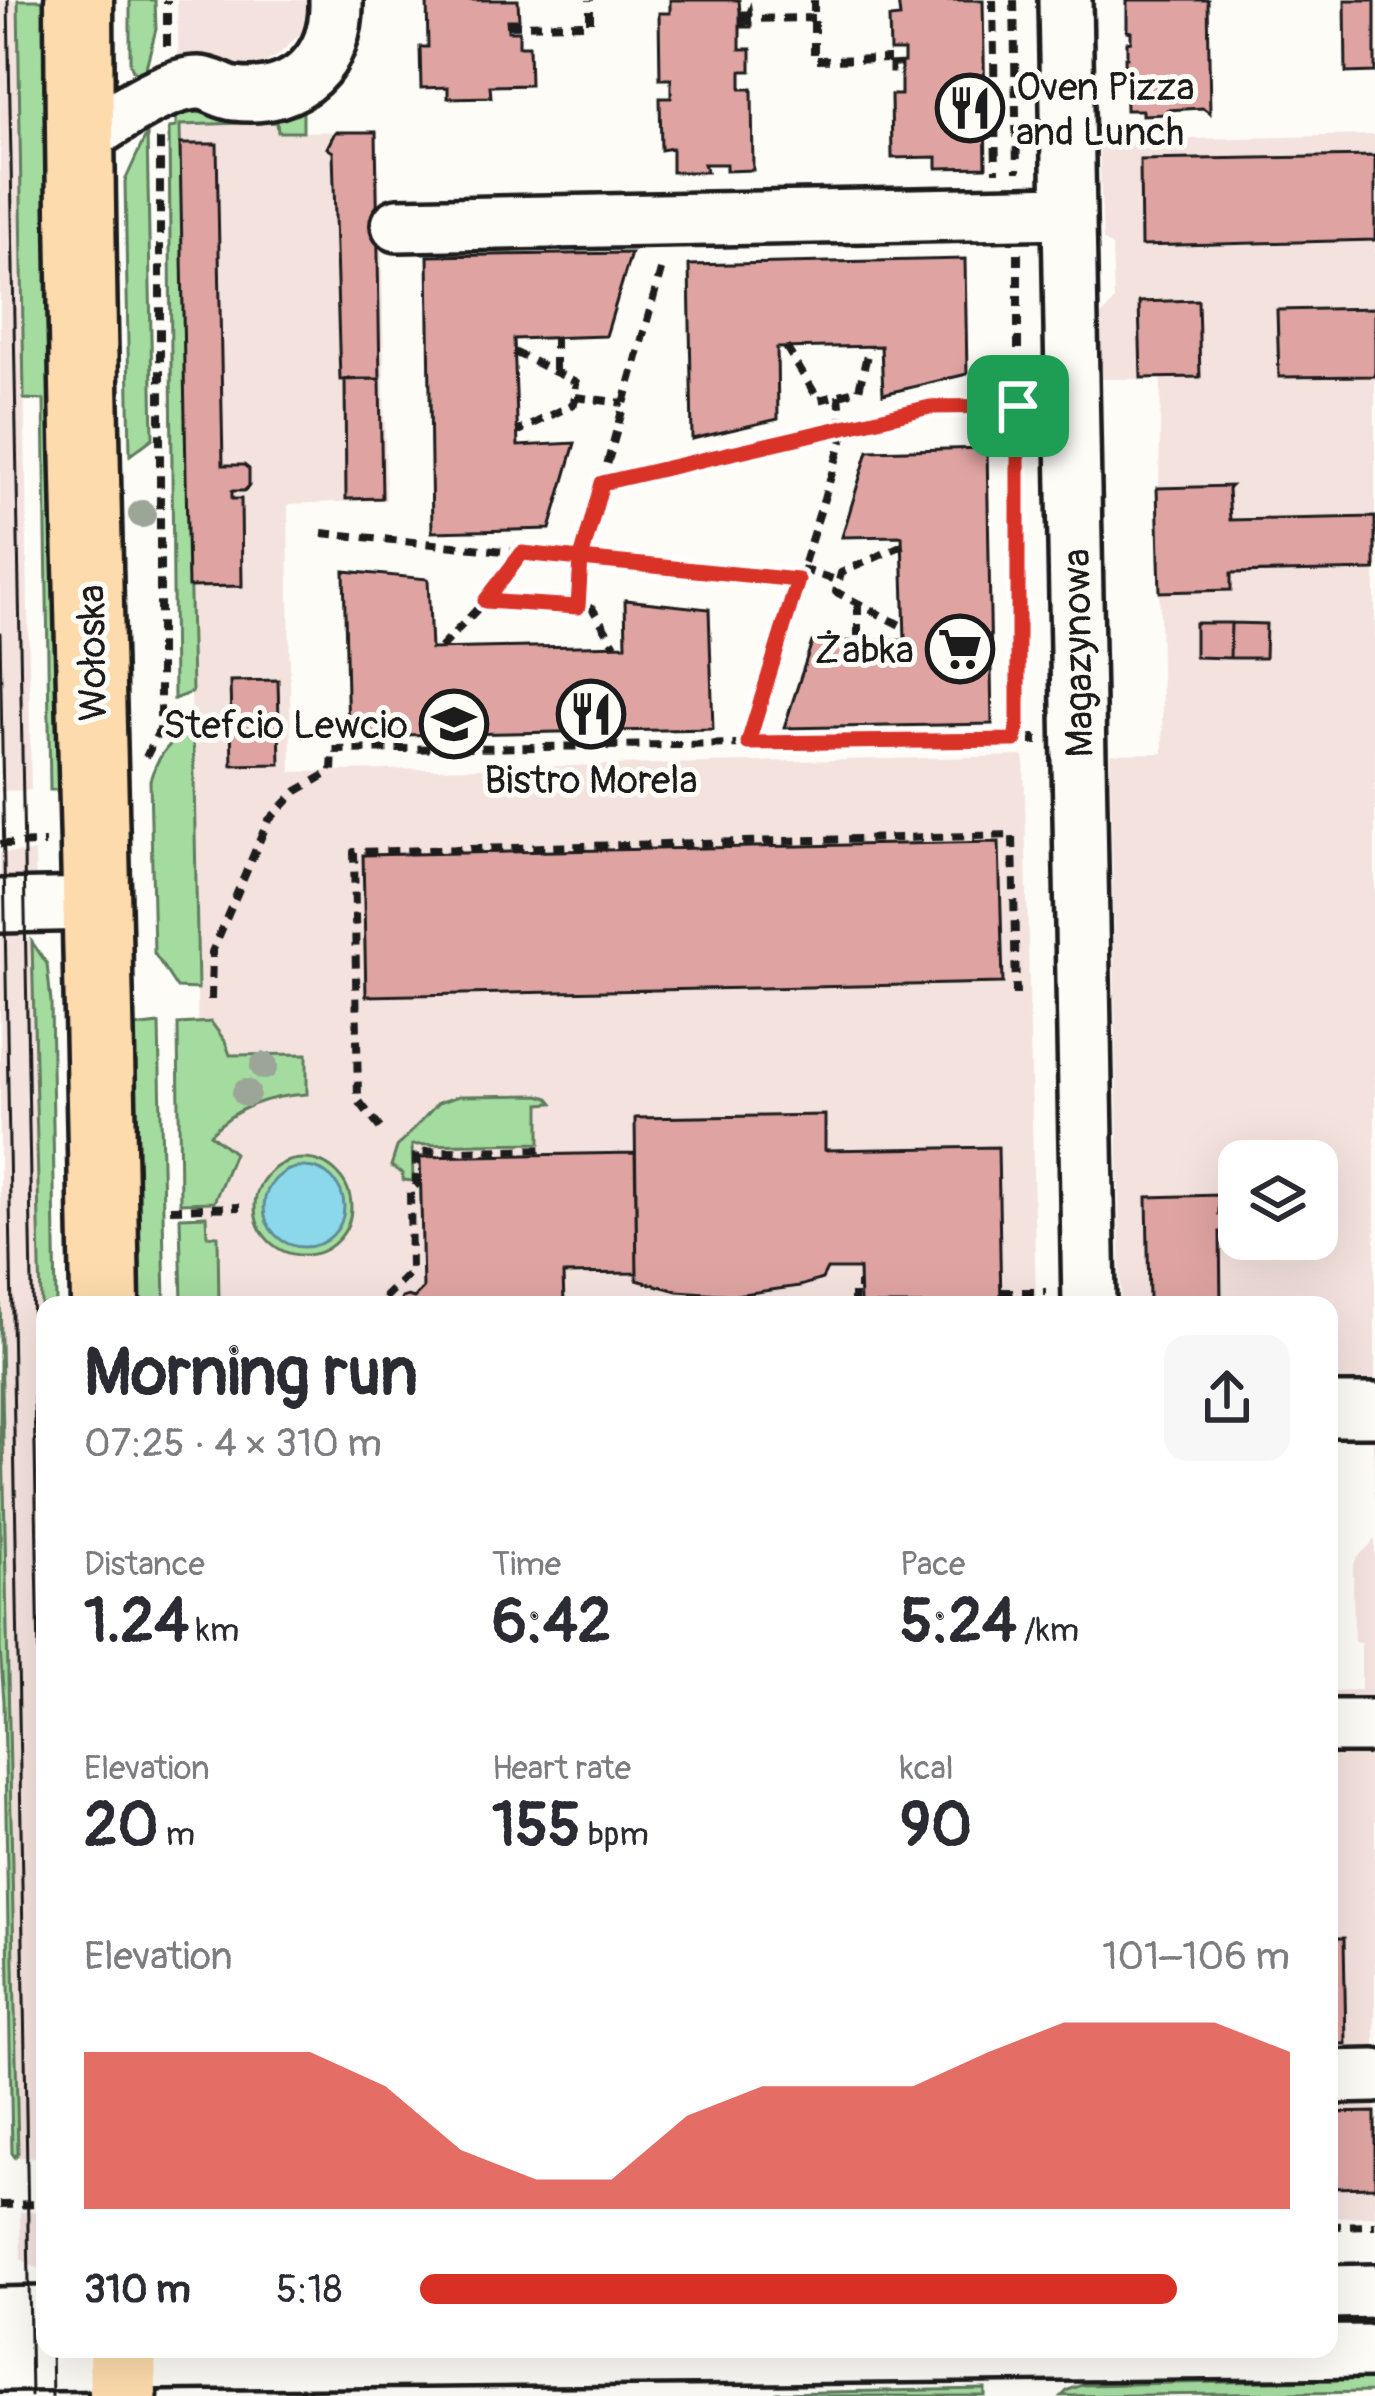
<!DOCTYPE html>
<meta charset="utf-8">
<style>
body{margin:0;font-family:Pangolin,sans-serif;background:#f7f7f7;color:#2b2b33;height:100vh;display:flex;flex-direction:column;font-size:45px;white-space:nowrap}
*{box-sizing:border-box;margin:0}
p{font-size:39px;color:#7c7c81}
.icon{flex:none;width:66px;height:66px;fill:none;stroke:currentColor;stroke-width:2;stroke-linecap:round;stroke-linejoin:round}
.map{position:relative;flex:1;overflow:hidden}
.sheet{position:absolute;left:36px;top:1296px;width:1302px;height:1062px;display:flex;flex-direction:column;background:#fff;border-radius:24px;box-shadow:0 12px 48px #0002}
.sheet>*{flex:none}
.fabs{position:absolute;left:1218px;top:1140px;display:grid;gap:24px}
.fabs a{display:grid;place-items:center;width:120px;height:120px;border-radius:24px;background:#fff;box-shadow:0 12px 48px #0002;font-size:60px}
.pin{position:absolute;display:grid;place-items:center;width:102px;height:102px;color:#fff;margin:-51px;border-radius:24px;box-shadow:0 6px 18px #0006}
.round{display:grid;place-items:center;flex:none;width:126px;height:126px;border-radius:24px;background:#f7f7f7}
.summary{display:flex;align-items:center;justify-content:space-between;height:204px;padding:0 48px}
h1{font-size:66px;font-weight:800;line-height:90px}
.figures{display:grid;grid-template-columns:repeat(3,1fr);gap:18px;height:204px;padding:12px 48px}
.figures div{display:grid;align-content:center}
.figures b{font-size:60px;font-weight:800}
.figures small{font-size:33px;font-weight:400}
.figures p{font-size:33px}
.chart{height:336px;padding:24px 48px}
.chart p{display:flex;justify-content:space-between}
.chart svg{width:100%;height:216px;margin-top:12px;fill:#d93025;opacity:.7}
ul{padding:0 48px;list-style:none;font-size:39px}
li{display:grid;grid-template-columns:192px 144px 1fr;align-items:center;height:90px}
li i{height:30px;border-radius:15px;background:#d93025}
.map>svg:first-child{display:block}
.built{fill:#f4e2de;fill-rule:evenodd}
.green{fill:#a4db9f;stroke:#607c5e;stroke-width:3}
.water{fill:#8cd8eb;stroke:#5f8d98;stroke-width:3}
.building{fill:#dfa4a2;stroke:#1c1c1c;stroke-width:3}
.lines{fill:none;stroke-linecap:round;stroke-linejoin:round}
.minor-casing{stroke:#1c1c1c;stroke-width:60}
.major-casing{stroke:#1c1c1c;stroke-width:75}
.path{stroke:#1c1c1c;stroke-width:8;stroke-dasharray:12 9;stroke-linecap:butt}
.minor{stroke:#fdfcf7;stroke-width:51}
.major{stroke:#fddbac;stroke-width:66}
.tram{stroke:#1c1c1c;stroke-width:3}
.tree{fill:#9ca698}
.route-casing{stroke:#fff;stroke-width:24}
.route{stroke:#d93025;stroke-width:15}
.labels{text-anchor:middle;stroke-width:10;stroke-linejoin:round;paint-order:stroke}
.poi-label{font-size:39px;fill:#1c1c1c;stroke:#fdfcf7;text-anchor:end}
.street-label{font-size:39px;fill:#1c1c1c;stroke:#fdfcf7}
</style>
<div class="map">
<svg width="1375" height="2396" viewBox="0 0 1375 2396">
<rect width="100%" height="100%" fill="#fdfcf7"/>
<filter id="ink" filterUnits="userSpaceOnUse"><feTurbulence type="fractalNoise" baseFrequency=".00833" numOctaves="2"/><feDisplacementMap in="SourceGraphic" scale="24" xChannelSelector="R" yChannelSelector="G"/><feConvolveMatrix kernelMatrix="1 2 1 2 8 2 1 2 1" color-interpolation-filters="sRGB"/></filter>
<g filter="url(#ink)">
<path class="built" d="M0,0H18L31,790L0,791Z
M177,0H315V10L302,32L276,57L258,66L179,69Z
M278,121L279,132L377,131L382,257L386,500L288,504L291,772L1024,756L1036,1305H203L180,125Z
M1375,135V1505L1373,1438L1355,1426L1329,1427V1305H1121L1110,754L1163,753L1157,488L1159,487L1161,379H1102L1101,317L1114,300L1112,247L1103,240L1099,141ZM1239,1161H1317V1239H1239Z
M35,852L36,886L0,878V853Z
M0,929H17L32,942L45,1466V2157H18L0,1292Z
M1375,1539V2216L1329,2217V1691L1361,1690V1643L1354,1642L1353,1569L1355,1561Z
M20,2212H45V2272L21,2259Z"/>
<path class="green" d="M18,0H50L59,790H50L44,400L24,399Z
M130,0H155L156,29L144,75L133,70L130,63Z
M303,110V132H278L277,122L180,125L192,692L174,699L169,128L176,127V113Z
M147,133L153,438L130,455L125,181Z
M193,725L198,989L177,988L154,953L150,780C158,754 171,741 193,725Z
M32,942L47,964L51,1002L56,1305H45V1466Z
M211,1022L225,1041L230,1055L307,1054V1094C269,1096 237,1106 210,1134L234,1153L214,1202L180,1203L178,1024Z
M159,1024L165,1305H133L130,1033L134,1027Z
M539,1095L549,1098L553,1103L540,1104V1143L412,1145L413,1181L403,1180L402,1173L391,1166L397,1147L438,1103L459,1096Z
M255 1207a48 48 0 1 1 96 0a48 48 0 1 1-96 0Z
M206,1216L207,1235L218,1236L219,1305H182L180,1217Z
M0,1292L18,2153L15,2157L12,2153L4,1701L0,1649Z
M1375,2379V2392L1062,2396L1068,2390L1082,2385Z
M985,2389V2396H777V2393Z"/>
<path class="water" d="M264 1207a40 40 0 1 1 80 0a40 40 0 1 1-80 0Z"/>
<path class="building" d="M427,0H518L519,20H507L508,31H519V46H529L530,85L490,86L491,97L448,98V87L421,88L420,47H428Z
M670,0H739L740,12H748L750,7L751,14H740V25L751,23V27H740V49H751V71H741V89H752L753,170L726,171V164H704L707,172H672V148L661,150L660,98H671V79H660L659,13H670Z
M983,0L986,167L937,168V157L892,158L891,95H901V65H893V72H890V63L904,62V51H890L889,18L900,17L898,0Z
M1127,0H1208L1210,113L1203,108L1167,110V114L1142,115V110H1126L1125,57H1127V42L1131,41V32L1127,31Z
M1345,0H1375V72L1346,73Z
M335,132H376L380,379L340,380L333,152L327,148Z
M180,144H217L223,465H244L249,469V486L244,491H232V499H241L242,586L188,587Z
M1375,156V240L1141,246L1140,160Z
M631,253L606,336L514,339L518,446L575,443L550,529L432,532L428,256Z
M965,259L967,374L883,394L881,346L777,348L778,419L692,439L689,265Z
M1198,300L1200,377L1141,378L1139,302Z
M1375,308V376L1279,377L1277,310Z
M345,379H380L382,498L346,499Z
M987,448L992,724L784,728L812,642L905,640L902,536L842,537L868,451Z
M1231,486L1228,489L1230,520L1375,517V570L1231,573V590L1160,592L1157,488Z
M344,571L428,579L431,649L626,645L625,600L709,609L713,729L348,736Z
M1195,623H1231L1230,658L1195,657Z
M1231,623L1266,624L1265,658H1230Z
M278,680L280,764L232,765L230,681Z
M999,842L1003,983L366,996L363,855Z
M825,1115V1150L998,1147L1001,1305H860L859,1269H827L822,1279L800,1286L735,1295L677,1291L637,1280L635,1118Z
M635,1153L637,1273L563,1274L564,1305H399L402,1298L408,1296L414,1298L423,1289L420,1157Z
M1219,1195V1214H1227V1232H1220L1221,1300L1149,1301L1147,1197Z
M1329,1938H1344L1346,2044H1329Z
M1375,2112V2187L1329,2188V2113Z"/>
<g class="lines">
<defs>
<path id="minor" d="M1065,0L1089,1305
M80,140C111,122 163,83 199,83C211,83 223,93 235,94C297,102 338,61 336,0
M398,225L1068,212
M0,906L98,904
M1329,1410H1375
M1329,1726H1375
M1329,2077L1375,2076
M1329,2292L1375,2291
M0,2314L45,2313
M0,2364L1375,2351"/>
<path id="major" d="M79,0C81,435 98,870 105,1305
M122,2349L123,2396"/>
</defs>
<use href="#minor" class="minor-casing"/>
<use href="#major" class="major-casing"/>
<path class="path" d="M814,0V60L890,59
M993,0L996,172
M1014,0L1017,172
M740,19L814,18
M508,25L590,24V0
M167,46V0
M1018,253V722L1014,740L1034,738V745
M555,337V372
M786,347L819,400L859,390L869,346
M514,352L576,382L574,404L517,432
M839,395L842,428
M575,397L624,403
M602,483L930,408L1018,406
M322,533L798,580
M903,545L841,573L836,592L904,627
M801,569L839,581
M485,601L522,554
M858,603V640
M578,607L581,559L663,263
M440,648L485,601L592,608L615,645
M748,743L846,428
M146,757L160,729V139
M0,844L45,843
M211,1000L212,952L268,821L297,791L332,771L333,750L1014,740
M380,1128L358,1100L354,852L1013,835L1016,995
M170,1209L240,1207
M1001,1292H1046
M344,1305L378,1304L411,1271L410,1190L416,1185V1152L548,1149
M854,1305V1286H859
M0,2205L45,2204
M1329,2226L1375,2225"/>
<use href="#minor" class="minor"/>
<use href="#major" class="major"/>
<path class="tram" d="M8,0L45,1983
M0,633L31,2396
M51,2349L52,2396"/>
</g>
<g class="tree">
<circle cx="142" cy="514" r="14"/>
<circle cx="264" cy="1066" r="14"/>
<circle cx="246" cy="1093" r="14"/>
</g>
</g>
<g class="lines" filter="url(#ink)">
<defs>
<path id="route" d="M1018,406L930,407L602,483L581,559L522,553L485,601L578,607L581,559L798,580L748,743L1015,740L1018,722V406"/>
</defs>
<use href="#route" class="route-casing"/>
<use href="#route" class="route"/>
</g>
<defs>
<symbol id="restaurant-ring" viewBox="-11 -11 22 22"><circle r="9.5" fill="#fdfcf7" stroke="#1c1c1c" stroke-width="1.5"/><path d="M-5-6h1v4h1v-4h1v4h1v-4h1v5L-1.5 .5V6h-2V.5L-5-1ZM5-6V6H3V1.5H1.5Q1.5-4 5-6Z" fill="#1c1c1c"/></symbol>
<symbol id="supermarket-ring" viewBox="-11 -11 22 22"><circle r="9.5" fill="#fdfcf7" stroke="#1c1c1c" stroke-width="1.5"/><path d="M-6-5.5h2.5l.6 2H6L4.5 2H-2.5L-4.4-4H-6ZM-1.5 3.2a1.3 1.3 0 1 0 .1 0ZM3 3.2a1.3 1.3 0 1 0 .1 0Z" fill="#1c1c1c"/></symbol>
<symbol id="school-ring" viewBox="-11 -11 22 22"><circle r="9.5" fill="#fdfcf7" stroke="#1c1c1c" stroke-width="1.5"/><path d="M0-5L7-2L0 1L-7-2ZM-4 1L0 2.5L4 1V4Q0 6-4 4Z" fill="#1c1c1c"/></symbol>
</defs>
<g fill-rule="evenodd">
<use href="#restaurant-ring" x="932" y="70" width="76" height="76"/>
<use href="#supermarket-ring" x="922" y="611" width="76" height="76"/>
<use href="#restaurant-ring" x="553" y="676" width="76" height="76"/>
<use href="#school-ring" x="416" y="686" width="76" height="76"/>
</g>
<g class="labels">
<g class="poi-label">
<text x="1016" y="100" text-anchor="start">Oven Pizza<tspan x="1016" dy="45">and Lunch</tspan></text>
<text x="914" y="663">Żabka</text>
<text x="408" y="738">Stefcio Lewcio</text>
<text x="591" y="793" text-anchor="middle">Bistro Morela</text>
</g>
<g class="street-label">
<text transform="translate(91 653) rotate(-91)" y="14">Wołoska</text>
<text transform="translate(1077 653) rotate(-91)" y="14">Magazynowa</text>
</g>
</g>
</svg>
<div class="fabs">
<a><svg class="icon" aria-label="layers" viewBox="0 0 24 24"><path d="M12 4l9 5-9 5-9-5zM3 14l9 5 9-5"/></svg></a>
</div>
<div class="pin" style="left:1018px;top:406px;background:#1e9e55"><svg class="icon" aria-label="arrive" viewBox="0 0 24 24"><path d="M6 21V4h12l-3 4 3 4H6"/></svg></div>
<section class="sheet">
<div class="summary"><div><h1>Morning run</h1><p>07:25 · 4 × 310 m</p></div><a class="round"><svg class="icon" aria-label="share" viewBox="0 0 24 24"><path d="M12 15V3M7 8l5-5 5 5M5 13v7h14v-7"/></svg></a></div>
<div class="figures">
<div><p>Distance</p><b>1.24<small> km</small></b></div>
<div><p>Time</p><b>6:42</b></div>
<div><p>Pace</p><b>5:24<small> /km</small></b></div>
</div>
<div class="figures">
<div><p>Elevation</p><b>20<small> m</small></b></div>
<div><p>Heart rate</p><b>155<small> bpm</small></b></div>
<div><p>kcal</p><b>90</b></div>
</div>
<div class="chart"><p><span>Elevation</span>101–106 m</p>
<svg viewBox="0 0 160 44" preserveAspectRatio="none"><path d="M0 44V12L10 12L20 12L30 12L40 19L50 32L60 38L70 38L80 25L90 19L100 19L110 19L120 12L130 6L140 6L150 6L160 12V44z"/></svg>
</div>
<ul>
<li><b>310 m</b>5:18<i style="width:87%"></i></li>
</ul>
</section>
</div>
